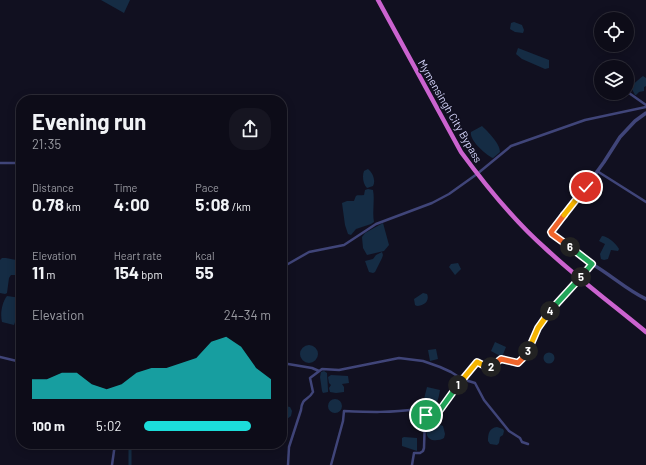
<!DOCTYPE html>
<meta charset="utf-8">
<style>
body{margin:0;font-family:Barlow,sans-serif;background:#161521;color:#f1f3f6;height:100vh;display:flex;flex-direction:column;font-size:15px;white-space:nowrap}
*{box-sizing:border-box;margin:0}
p{font-size:13px;color:#9a9ba2}
.icon{flex:none;width:22px;height:22px;fill:none;stroke:currentColor;stroke-width:2;stroke-linecap:round;stroke-linejoin:round}
.map{position:relative;flex:1;overflow:hidden}
.details{position:absolute;left:16px;top:95px;width:271px;height:354px;display:flex;flex-direction:column;background:#0d0c18;border-radius:16px;box-shadow:0 2px 10px #0003,0 0 0 1px #2d2c37}
.details>*{flex:none}
.fabs{position:absolute;left:594px;top:12px;display:grid;gap:8px}
.fabs a{display:grid;place-items:center;width:40px;height:40px;border-radius:50%;background:#0d0c18;box-shadow:0 2px 10px #0003,0 0 0 1px #2d2c37;font-size:20px}
.pin{position:absolute;display:grid;place-items:center;width:34px;height:34px;color:#fff;margin:-17px;border:2px solid #fff;border-radius:50%;box-shadow:0 1px 4px #0007}
.km{position:absolute;width:20px;height:20px;margin:-10px;border-radius:50%;background:#222;color:#fff;font-size:11px;line-height:20px;text-align:center}
.round{display:grid;place-items:center;flex:none;width:42px;height:42px;border-radius:16px;background:#161521}
.headline{display:flex;align-items:center;justify-content:space-between;height:68px;padding:0 16px}
h1{font-size:22px;font-weight:700;line-height:30px}
.figures{display:grid;grid-template-columns:repeat(3,1fr);gap:6px;height:68px;padding:4px 16px}
.figures div{display:grid;align-content:center}
.figures b{font-size:17px;font-weight:700}
.figures small{font-size:11px;font-weight:400}
.figures p{font-size:11px}
.chart{height:112px;padding:8px 16px}
.chart p{display:flex;justify-content:space-between}
.chart svg{width:100%;height:72px;margin-top:4px;fill:#1cddda;opacity:.7}
ul{padding:0 16px;list-style:none;font-size:13px}
li{display:grid;grid-template-columns:64px 48px 1fr;align-items:center;height:30px}
li i{height:10px;border-radius:5px;background:#1cddda}
.map>svg:first-child{display:block}
.water{fill:#152c44}
.lines{fill:none;stroke-linecap:round;stroke-linejoin:round}
.canal{stroke:#152c44;stroke-width:3}
.minor{stroke:#404579;stroke-width:2.5}
.tertiary{stroke:#404579;stroke-width:3.5}
.trunk{stroke:#cb63cf;stroke-width:4.5}
.split-1-casing{stroke:#fff;stroke-width:8}
.split-2-casing{stroke:#fff;stroke-width:8}
.split-3-casing{stroke:#fff;stroke-width:8}
.split-4-casing{stroke:#fff;stroke-width:8}
.split-5-casing{stroke:#fff;stroke-width:8}
.split-6-casing{stroke:#fff;stroke-width:8}
.split-7-casing{stroke:#fff;stroke-width:8}
.split-8-casing{stroke:#fff;stroke-width:8}
.split-1{stroke:#22a559;stroke-width:5}
.split-2{stroke:#f5b400;stroke-width:5}
.split-3{stroke:#f0652b;stroke-width:5}
.split-4{stroke:#f5b400;stroke-width:5}
.split-5{stroke:#22a559;stroke-width:5}
.split-6{stroke:#22a559;stroke-width:5}
.split-7{stroke:#f0652b;stroke-width:5}
.split-8{stroke:#f5b400;stroke-width:5}
.labels{text-anchor:middle;stroke-width:3;stroke-linejoin:round;paint-order:stroke}
.street-label{font-size:11px;fill:#d4d4fa;stroke:#111020}
</style>
<div class="map">
<svg width="646" height="465" viewBox="0 0 646 465">
<rect width="100%" height="100%" fill="#111020"/>
<path class="water" d="M101,0H130L124,13Z
M514,22L522,25L524,30L523,33L515,32L510,29L511,23Z
M518,48L549,60V68L545,69L522,59L516,54Z
M643,76L646,78V86L644,87V91L639,92L636,95H635L631,87C634,83 639,79 643,76Z
M482,126C488,132 500,143 500,152L493,158C486,155 469,140 471,132Z
M368,169C373,173 376,181 373,186L367,188C363,184 362,176 364,171Z
M368,189L373,190C375,200 372,211 374,222L371,224L356,229L351,235L348,234L345,225L342,203L347,201H354C357,193 355,196 364,195L365,190Z
M383,223L389,245L384,251L367,255L363,248L362,237L365,233Z
M602,236C607,236 616,243 619,249L618,251L611,250L608,259L604,260L601,259L600,254L605,244L599,241Z
M382,252L383,255L382,258L375,272L373,273L369,272L365,261L373,259L376,255Z
M6,258L21,261V275H11L9,278L7,293L5,294L0,293V260L2,258Z
M458,263L461,269L455,275L449,267L451,264Z
M423,293L427,294C430,301 424,306 417,306L415,305L414,299Z
M7,296L21,298V320L16,319L14,325L2,322C0,314 2,302 7,296Z
M495,342L506,347L502,357L491,351Z
M300 354a9 9 0 1 1 18 0a9 9 0 1 1-18 0Z
M436,349L438,359L430,361L428,350Z
M543.5 358a5.5 5.5 0 1 1 11 0a5.5 5.5 0 1 1-11 0Z
M324,371L327,373L328,390V392L323,393L322,391L320,377L321,372Z
M331,375L348,376L349,383L342,384L344,387V392L336,393L330,392L329,388L331,385L329,383L328,377Z
M427,387L440,390C438,401 437,409 423,403Z
M328 406a7 7 0 1 1 14 0a7 7 0 1 1-14 0Z
M285,406L290,407L292,411L291,416L287,419L282,418V407Z
M427,421L433,422L443,426L445,434L444,438C439,441 429,442 427,435C425,431 427,425 427,421Z
M497,427L503,429L504,431L503,435L500,437L499,443L497,445L490,444L488,441C488,434 489,428 497,427Z
M404,437L417,438V451L402,446V438Z"/>
<g class="lines">
<path class="canal" d="M130,444V465"/>
<path class="minor" d="M629,93L646,105
M0,163H21
M597,171L646,202
M282,265L288,264L309,252L344,245L376,224L432,203L449,194L477,174L511,146L585,120L646,107
M0,357L21,362
M282,363L312,368L319,371
M112,465L115,444
M288,465L289,447L301,410C302,397 308,401 313,392L310,378L322,369L339,370L399,358L423,361L440,367L451,372L462,379L475,383L484,400L509,431L520,438L522,442L528,444
M331,465L343,421L344,411C368,412 392,413 416,409
M412,465L414,453H420L423,451L424,448L425,416L437,413L440,410L465,376L477,362L489,368L501,359C506,359 514,364 519,363C527,360 530,343 534,336C545,314 564,297 580,278"/>
<path class="tertiary" d="M592,264L552,234L551,232L552,229L586,187L604,162L620,137L635,121L646,113
M580,278L592,264C611,275 627,290 646,299"/>
<path class="trunk" d="M378,0L461,152C486,186 513,220 545,248C577,278 612,304 646,332"/>
</g>
<g class="lines">
<defs>
<path id="split-1" d="M426,415L437,412L440,410L458,385"/>
<path id="split-2" d="M458,385L477,362L489,368L491,367"/>
<path id="split-3" d="M491,367L501,359L518,363L525,356L528,351"/>
<path id="split-4" d="M528,351L538,328L550,311"/>
<path id="split-5" d="M550,311L581,277"/>
<path id="split-6" d="M570,247L592,264L581,277"/>
<path id="split-7" d="M564,215L551,232L552,234L570,247"/>
<path id="split-8" d="M564,215L586,187"/>
</defs>
<use href="#split-1" class="split-1-casing"/>
<use href="#split-2" class="split-2-casing"/>
<use href="#split-3" class="split-3-casing"/>
<use href="#split-4" class="split-4-casing"/>
<use href="#split-5" class="split-5-casing"/>
<use href="#split-6" class="split-6-casing"/>
<use href="#split-7" class="split-7-casing"/>
<use href="#split-8" class="split-8-casing"/>
<use href="#split-1" class="split-1"/>
<use href="#split-2" class="split-2"/>
<use href="#split-3" class="split-3"/>
<use href="#split-4" class="split-4"/>
<use href="#split-5" class="split-5"/>
<use href="#split-6" class="split-6"/>
<use href="#split-7" class="split-7"/>
<use href="#split-8" class="split-8"/>
</g>
<g class="labels">
<g class="street-label">
<text transform="translate(450 111) rotate(60)" y="4">Mymensingh City Bypass</text>
</g>
</g>
</svg>
<div class="fabs">
<a><svg class="icon" aria-label="locate" viewBox="0 0 24 24"><circle cx="12" cy="12" r="6"/><path d="M12 2v4M12 18v4M2 12h4M18 12h4"/></svg></a>
<a><svg class="icon" aria-label="layers" viewBox="0 0 24 24"><path d="M12 4l9 5-9 5-9-5zM3 14l9 5 9-5"/></svg></a>
</div>
<div class="pin" style="left:426px;top:415px;background:#1e9e55"><svg class="icon" aria-label="arrive" viewBox="0 0 24 24"><path d="M6 21V4h12l-3 4 3 4H6"/></svg></div>
<div class="pin" style="left:586px;top:187px;background:#d93025"><svg class="icon" aria-label="check" viewBox="0 0 24 24"><path d="M5 12l5 5 9-10"/></svg></div>
<b class="km" style="left:458px;top:385px">1</b>
<b class="km" style="left:491px;top:367px">2</b>
<b class="km" style="left:528px;top:351px">3</b>
<b class="km" style="left:550px;top:311px">4</b>
<b class="km" style="left:581px;top:277px">5</b>
<b class="km" style="left:570px;top:247px">6</b>
<section class="details">
<div class="headline"><div><h1>Evening run</h1><p>21:35</p></div><a class="round"><svg class="icon" aria-label="share" viewBox="0 0 24 24"><path d="M12 15V3M7 8l5-5 5 5M5 13v7h14v-7"/></svg></a></div>
<div class="figures">
<div><p>Distance</p><b>0.78<small> km</small></b></div>
<div><p>Time</p><b>4:00</b></div>
<div><p>Pace</p><b>5:08<small> /km</small></b></div>
</div>
<div class="figures">
<div><p>Elevation</p><b>11<small> m</small></b></div>
<div><p>Heart rate</p><b>154<small> bpm</small></b></div>
<div><p>kcal</p><b>55</b></div>
</div>
<div class="chart"><p><span>Elevation</span>24–34 m</p>
<svg viewBox="0 0 160 44" preserveAspectRatio="none"><path d="M0 44V32L10 32L20 28L30 28L40 35L50 38L60 35L70 28L80 25L90 25L100 22L110 19L120 9L130 6L140 12L150 25L160 32V44z"/></svg>
</div>
<ul>
<li><b>100 m</b>5:02<i style="width:84%"></i></li>
</ul>
</section>
</div>
